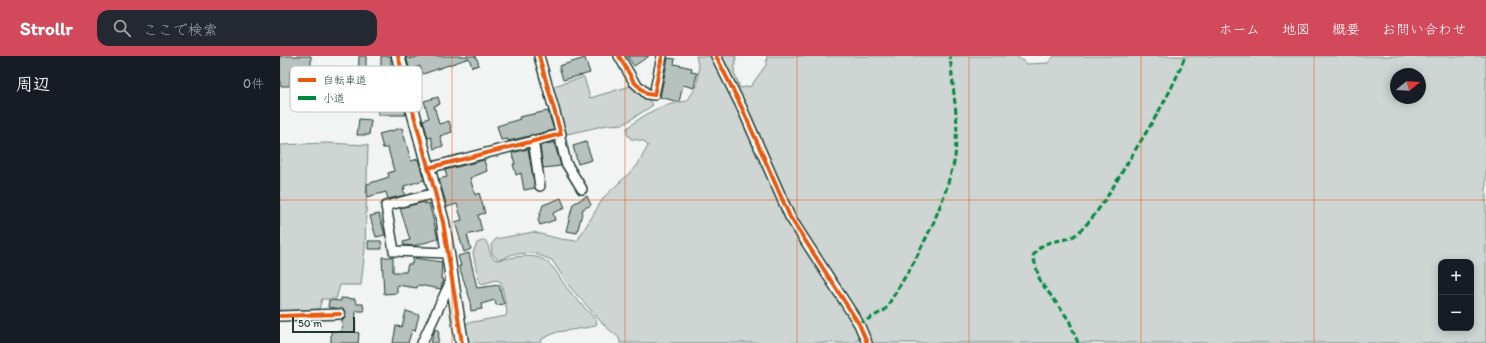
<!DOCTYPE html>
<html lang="ja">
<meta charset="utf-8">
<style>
:root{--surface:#171b24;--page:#242831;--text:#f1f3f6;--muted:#9ea1a6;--line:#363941;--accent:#d1495b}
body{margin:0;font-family:Itim,"Klee One",sans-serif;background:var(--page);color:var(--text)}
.controls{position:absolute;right:12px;bottom:12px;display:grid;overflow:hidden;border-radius:8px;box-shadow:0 2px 10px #0003}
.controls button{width:36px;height:36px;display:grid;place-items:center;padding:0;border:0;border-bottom:1px solid var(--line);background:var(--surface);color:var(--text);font:20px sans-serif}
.compass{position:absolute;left:1110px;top:12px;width:36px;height:36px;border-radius:50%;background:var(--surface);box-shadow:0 2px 10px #0003;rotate:72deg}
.scale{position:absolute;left:12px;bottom:10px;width:63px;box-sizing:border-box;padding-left:4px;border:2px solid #1f3d34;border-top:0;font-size:11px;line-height:14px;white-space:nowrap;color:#1f3d34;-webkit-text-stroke:3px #fff;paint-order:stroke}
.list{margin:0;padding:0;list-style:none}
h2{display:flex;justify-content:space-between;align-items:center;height:52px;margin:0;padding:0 16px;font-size:17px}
h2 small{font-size:13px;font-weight:400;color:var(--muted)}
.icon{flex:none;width:22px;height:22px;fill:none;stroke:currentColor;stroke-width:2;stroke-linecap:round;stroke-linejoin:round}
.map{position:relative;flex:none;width:1206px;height:287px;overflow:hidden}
header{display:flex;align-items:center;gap:24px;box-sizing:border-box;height:56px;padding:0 20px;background:var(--accent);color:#fff}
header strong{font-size:19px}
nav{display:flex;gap:22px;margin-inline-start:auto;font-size:14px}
.search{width:280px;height:36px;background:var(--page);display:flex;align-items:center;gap:10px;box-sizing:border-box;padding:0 14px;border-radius:12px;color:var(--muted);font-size:15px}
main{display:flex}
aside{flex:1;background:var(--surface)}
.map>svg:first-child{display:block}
</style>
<header>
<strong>Strollr</strong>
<div class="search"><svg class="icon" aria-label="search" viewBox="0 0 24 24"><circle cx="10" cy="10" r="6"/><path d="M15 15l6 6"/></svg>ここで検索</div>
<nav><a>ホーム</a><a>地図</a><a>概要</a><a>お問い合わせ</a></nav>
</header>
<main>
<aside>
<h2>周辺<small>0件</small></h2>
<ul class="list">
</ul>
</aside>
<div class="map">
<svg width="1206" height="287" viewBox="0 0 1206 287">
<rect width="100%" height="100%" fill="#f2f3f3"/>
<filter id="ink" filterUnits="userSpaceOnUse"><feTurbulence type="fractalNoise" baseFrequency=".025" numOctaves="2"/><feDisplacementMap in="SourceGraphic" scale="8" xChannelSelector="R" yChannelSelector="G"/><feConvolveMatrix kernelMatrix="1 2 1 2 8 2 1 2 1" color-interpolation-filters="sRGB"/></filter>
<g filter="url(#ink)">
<g fill="#ced5d3" stroke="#768984" fill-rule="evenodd">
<path d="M 416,0 L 456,0 L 454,16 L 460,32 L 471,30 L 486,9 L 487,0 L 736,0 L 747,8 L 768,7 L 774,0 L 1206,0 L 1206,287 L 590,287 L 583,282 L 572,287 L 340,287 L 339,282 L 324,269 L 289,230 L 272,204 L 253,197 L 233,198 L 219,204 L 212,198 L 211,189 L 216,183 L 253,176 L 280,183 L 297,185 L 324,141 L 357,110 L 368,90 L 364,85 L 351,83 L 347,78 L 347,72 C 371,54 378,50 407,45 L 417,30 L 419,12 ZM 1116,18 L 1140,18 L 1140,42 L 1116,42 ZM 1161,206 L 1191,206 L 1191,272 L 1161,272 Z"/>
<path d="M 304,21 L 310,42 L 354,29 L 373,49 L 344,68 L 327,69 L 283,79 L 270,31 Z"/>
<path d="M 45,87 L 88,89 L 85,193 L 81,229 L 60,229 L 56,243 L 42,243 L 39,253 L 0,255 L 0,89 Z"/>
<path d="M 205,184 C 210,190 208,198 214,203 C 218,207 247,194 264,204 C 275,210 279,222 287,232 C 296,243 306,253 316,264 L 317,268 L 311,271 L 277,276 L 262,283 L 261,287 L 187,287 L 185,272 L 187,267 L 226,260 L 227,255 L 221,226 L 216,224 L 202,228 L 199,225 L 193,197 L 197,187 Z"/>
</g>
<g fill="#b7c1bd" stroke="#1f3d34">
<path d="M 0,0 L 31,0 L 31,12 L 12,13 L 12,15 L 10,15 L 10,30 L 0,30 Z"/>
<path d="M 79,0 L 86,0 L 86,12 L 101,12 L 101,0 L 111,0 L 111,12 L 114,12 L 115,16 L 114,30 L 118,29 L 120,37 L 99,40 L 98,30 L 78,29 Z"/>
<path d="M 126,0 L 130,0 L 130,3 L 140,0 L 196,0 L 199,9 L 192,11 L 189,2 L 143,18 L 140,10 L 132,13 L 132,22 Z"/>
<path d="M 347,0 L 369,0 L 354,10 Z"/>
<path d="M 305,2 L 310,17 L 283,24 L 279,10 Z"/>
<path d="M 388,2 L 395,3 L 394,8 L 412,12 L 411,16 L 417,17 L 414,32 L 403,29 L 399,46 L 380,41 Z"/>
<path d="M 158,41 L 160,48 L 154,50 L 159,68 L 169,65 L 172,76 L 160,80 L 163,90 L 154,93 L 151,81 L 148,82 L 143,64 L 149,62 L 144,45 Z"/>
<path d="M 123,48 L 126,59 L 98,59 L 99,52 Z"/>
<path d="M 268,55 L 274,74 L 228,85 L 228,83 L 221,84 L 217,70 L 240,63 L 239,61 Z"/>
<path d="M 79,63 L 91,64 L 89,79 L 77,79 Z"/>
<path d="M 122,72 L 131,105 L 138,103 L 144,124 L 124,130 L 125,133 L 123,133 L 125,139 L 108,143 L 106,136 L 87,141 L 87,128 L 109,121 L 108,117 L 114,115 L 108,92 L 103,92 L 99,78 Z"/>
<path d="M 274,86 L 281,110 L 263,112 L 260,90 Z"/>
<path d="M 306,86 L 312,104 L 298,108 L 293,90 Z"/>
<path d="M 248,93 L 255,132 L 244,134 L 241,117 L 236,119 L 233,108 L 235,108 L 232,97 Z"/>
<path d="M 204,104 L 207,115 L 190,122 L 195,139 L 199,137 L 205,157 L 198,159 L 202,175 L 187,179 L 191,193 L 184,196 L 175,166 L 182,164 L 177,148 L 167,151 L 159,123 L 167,121 L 165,114 Z"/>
<path d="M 307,140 L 311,149 L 303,153 L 297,177 L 286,175 L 293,148 Z"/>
<path d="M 281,142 L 285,152 L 273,157 L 275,164 L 260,169 L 258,164 L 263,149 Z"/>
<path d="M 144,146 L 145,148 L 149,147 L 158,183 L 133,190 L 124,189 L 123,186 L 130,184 L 120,152 Z"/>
<path d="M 99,158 L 105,179 L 96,181 L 90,160 Z"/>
<path d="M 88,185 L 101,185 L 102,193 L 88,193 Z"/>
<path d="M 189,197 L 197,232 L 219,229 L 224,248 L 216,249 L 215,244 L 201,248 L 202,253 L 191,255 L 190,246 L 191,246 L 179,210 L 181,210 L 178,200 Z"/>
<path d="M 102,201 L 113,201 L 113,216 L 126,216 L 128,208 L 132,208 L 133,202 L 162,206 L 161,223 L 163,223 L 161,233 L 138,229 L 137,232 L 117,229 L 117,237 L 104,238 Z"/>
<path d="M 61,242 L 75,243 L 77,248 L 83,248 L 84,255 L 76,255 L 75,276 L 79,277 L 78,287 L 51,287 L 51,275 L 61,276 L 62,264 L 65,261 L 66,257 L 62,253 L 48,251 L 49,244 L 61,245 Z"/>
<path d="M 126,255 L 139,259 L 135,275 L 132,274 L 128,287 L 113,287 L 116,270 L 122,271 Z"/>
<path d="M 155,273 L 159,274 L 158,287 L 151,287 Z"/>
</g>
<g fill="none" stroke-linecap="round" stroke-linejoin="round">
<defs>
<g id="street">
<path d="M 339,0 L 354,26 L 367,38 L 374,39 L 382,0"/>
<path d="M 436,0 L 462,52 L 510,161 L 579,268 L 587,287"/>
<path d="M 36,47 C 66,47 100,50 128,41"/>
<path d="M 279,78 L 286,107 L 302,133"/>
<path d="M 253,84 L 260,130"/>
<path d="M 148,112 L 281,78 L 259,0"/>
<path d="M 155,137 L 106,150 L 114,195 L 167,197"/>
<path d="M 0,260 L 60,258"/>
<path d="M 142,287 L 171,225"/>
</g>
<path id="secondary" d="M 118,0 L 163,166 L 182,287"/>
</defs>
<use href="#street" stroke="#1f3d34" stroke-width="12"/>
<use href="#secondary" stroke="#1f3d34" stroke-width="15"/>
<use href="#street" stroke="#fff" stroke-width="9"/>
<use href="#secondary" stroke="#fff" stroke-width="12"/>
<g stroke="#00873e" stroke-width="3" stroke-dasharray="6 3" stroke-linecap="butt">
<path d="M 579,268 L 605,254 L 634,206 L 653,168 L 665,137 L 675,103 L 677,67 L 670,0"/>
<path d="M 798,287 L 789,264 L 760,225 L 753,200 C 766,178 785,190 799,176 C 821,155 835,127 851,101 C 871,68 892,37 905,0"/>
</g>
<defs>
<g id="cycleway">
<path d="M 118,0 L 163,166 L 182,287"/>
<path d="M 339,0 L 354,26 L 367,38 L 374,39 L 382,0"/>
<path d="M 436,0 L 462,52 L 510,161 L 579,268 L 587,287"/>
<path d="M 148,112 L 281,78 L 259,0"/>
<path d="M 0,260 L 60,258"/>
</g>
</defs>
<use href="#cycleway" stroke="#fff" stroke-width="6"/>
<use href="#cycleway" stroke="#e8590c" stroke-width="4"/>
</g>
</g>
<path fill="none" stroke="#e8590c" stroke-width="1" stroke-opacity="0.55" d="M 172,0 L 172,287M 345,0 L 345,287M 517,0 L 517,287M 689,0 L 689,287M 861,0 L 861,287M 1034,0 L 1034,287M 0,144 L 1206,144"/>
<rect x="10" y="10" width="132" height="46" rx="6" fill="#fff" stroke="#bcc5c2" stroke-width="1"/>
<rect x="18" y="22" width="18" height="4" fill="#e8590c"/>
<rect x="18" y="40" width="18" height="4" fill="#00873e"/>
<g font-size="11" fill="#1f3d34">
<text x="43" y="28">自転車道</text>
<text x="43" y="46">小道</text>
</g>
</svg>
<div class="controls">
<button>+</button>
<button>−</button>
</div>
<svg class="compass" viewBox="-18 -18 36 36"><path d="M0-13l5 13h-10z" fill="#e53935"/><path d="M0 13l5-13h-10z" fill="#9ea1a6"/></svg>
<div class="scale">50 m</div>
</div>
</main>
